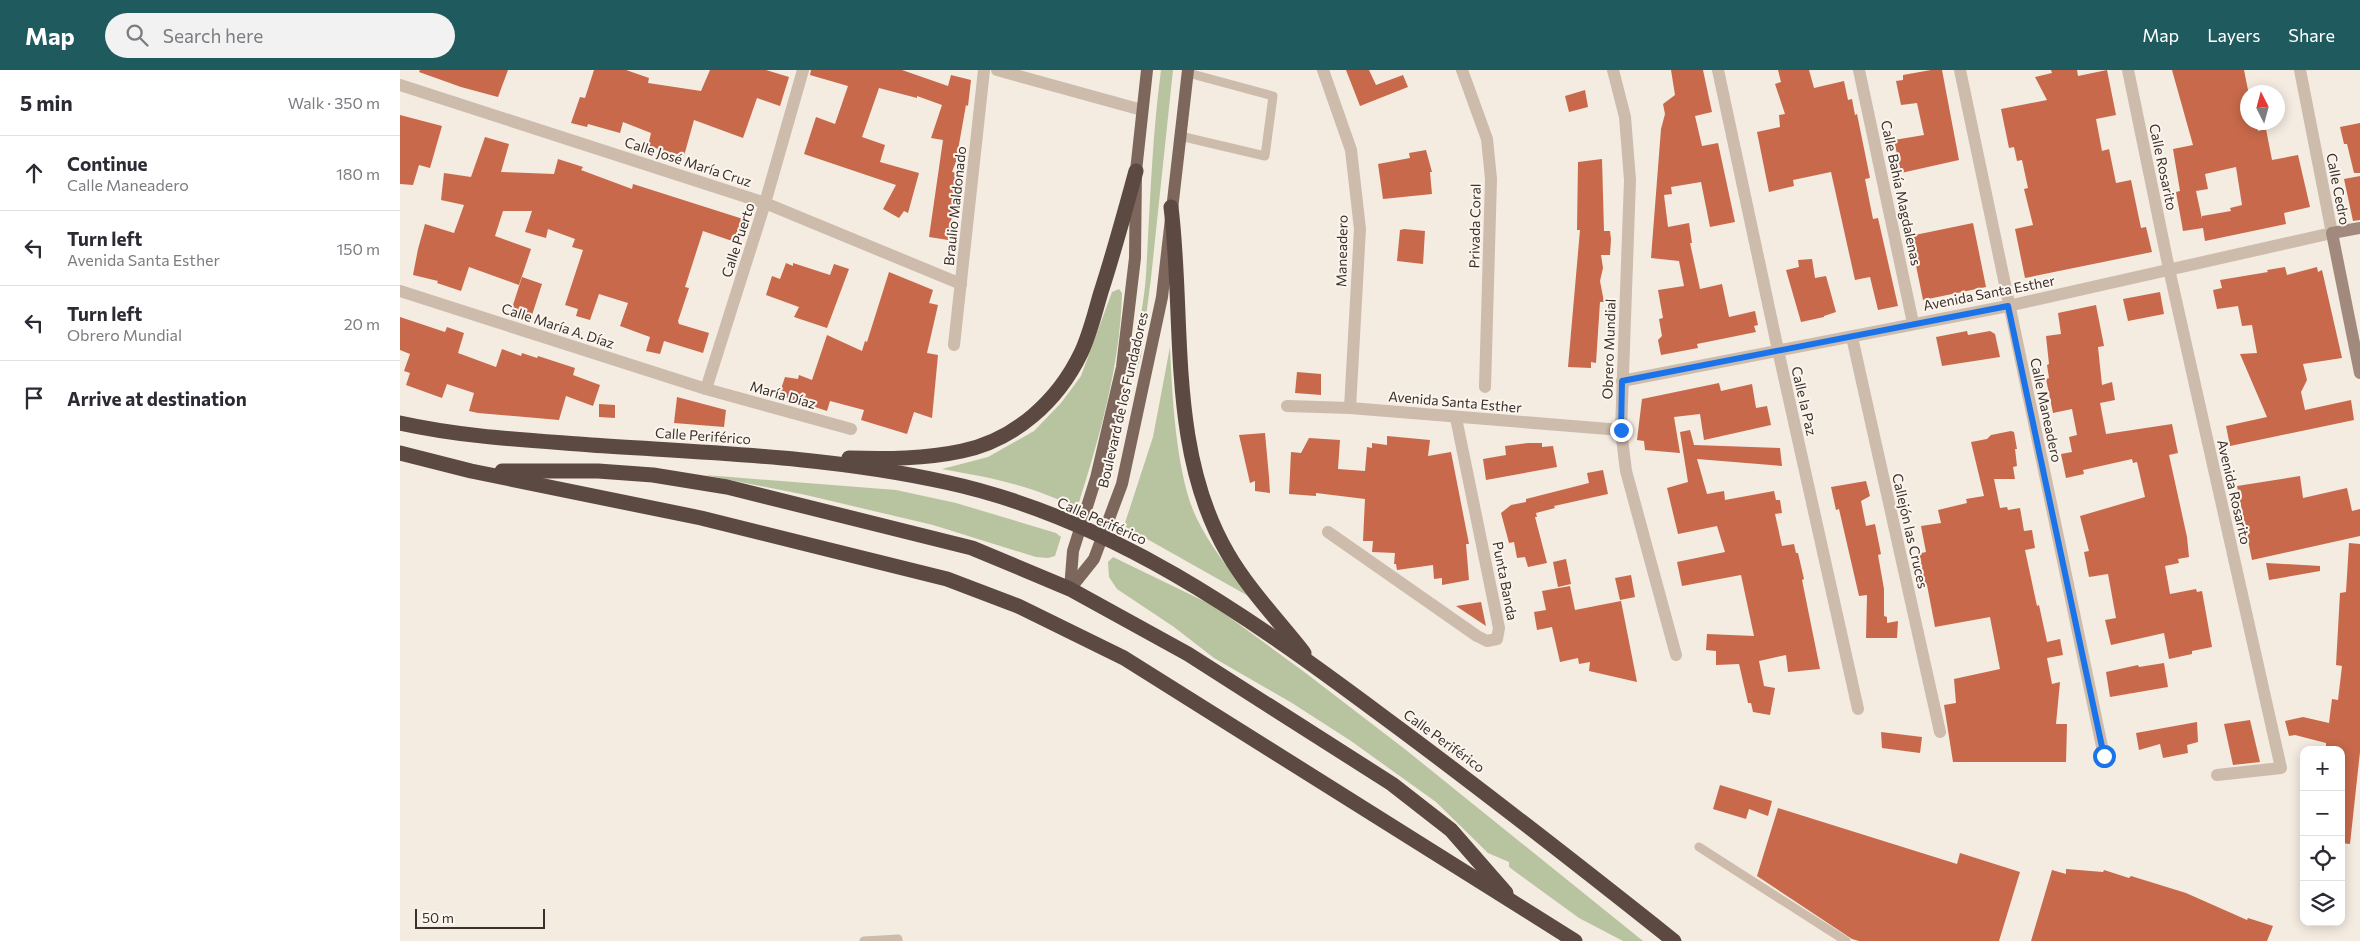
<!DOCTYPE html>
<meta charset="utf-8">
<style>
:root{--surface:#fff;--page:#f2f2f3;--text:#2b2b33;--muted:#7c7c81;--line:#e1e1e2;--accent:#1f5a5e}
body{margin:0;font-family:Commissioner,sans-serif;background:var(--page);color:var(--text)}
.controls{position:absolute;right:15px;bottom:15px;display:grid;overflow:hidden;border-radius:10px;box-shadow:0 2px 12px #0003}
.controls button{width:45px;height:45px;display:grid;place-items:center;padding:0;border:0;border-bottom:1px solid var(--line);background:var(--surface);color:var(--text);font:25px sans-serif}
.compass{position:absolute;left:1840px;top:15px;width:45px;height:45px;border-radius:50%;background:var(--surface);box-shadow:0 2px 12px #0003;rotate:354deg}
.scale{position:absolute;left:15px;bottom:12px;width:130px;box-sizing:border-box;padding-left:5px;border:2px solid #3b302b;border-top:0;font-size:14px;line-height:18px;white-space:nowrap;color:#3b302b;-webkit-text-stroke:4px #fbf5ee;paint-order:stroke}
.stop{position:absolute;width:15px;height:15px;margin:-11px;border:4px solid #1a73e8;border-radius:50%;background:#fff}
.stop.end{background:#1a73e8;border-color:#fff;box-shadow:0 1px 5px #0008}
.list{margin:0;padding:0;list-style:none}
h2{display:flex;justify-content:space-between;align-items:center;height:65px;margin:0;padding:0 20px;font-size:21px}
h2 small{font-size:16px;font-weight:400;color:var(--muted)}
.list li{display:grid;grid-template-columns:32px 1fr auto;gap:15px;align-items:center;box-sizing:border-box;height:75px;padding:0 20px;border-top:1px solid var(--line)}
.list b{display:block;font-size:19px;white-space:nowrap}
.list p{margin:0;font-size:16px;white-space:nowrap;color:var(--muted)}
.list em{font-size:16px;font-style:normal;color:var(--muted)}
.icon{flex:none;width:28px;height:28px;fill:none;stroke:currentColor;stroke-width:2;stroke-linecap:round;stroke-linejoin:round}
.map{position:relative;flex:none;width:1960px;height:871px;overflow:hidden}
header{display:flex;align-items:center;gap:30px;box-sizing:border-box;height:70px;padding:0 25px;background:var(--accent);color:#fff}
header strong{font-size:24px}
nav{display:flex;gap:28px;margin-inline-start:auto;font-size:18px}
.search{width:350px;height:45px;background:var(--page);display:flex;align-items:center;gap:12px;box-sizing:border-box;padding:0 18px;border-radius:28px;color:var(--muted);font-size:19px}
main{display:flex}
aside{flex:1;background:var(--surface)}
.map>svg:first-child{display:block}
</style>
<header>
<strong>Map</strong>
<div class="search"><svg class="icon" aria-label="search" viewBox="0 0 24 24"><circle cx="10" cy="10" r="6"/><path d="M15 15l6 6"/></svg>Search here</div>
<nav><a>Map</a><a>Layers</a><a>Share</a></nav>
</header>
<main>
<aside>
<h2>5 min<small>Walk · 350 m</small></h2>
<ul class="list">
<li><svg class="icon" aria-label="ahead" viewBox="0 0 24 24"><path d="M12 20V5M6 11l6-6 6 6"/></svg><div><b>Continue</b><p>Calle Maneadero</p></div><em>180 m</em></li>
<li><svg class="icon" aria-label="left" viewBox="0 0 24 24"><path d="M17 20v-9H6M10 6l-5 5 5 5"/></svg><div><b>Turn left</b><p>Avenida Santa Esther</p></div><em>150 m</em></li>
<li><svg class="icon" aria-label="left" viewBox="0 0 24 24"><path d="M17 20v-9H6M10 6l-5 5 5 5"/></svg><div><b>Turn left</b><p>Obrero Mundial</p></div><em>20 m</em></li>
<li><svg class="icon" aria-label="arrive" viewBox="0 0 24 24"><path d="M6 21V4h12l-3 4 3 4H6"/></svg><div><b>Arrive at destination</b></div></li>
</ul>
</aside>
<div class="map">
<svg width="1960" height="871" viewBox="0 0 1960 871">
<rect width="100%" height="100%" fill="#f4ebe1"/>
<g fill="#b8c4a0">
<path d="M 761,0 L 773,0 L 751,208 L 741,286 L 736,303 C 734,270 744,238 746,205 C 750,136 752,68 761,0 Z"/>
<path d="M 719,219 L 722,223 C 720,297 699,369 677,439 C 637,416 587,407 542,399 L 588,387 L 634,361 L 661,333 L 681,306 L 712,222 Z"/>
<path d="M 770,277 C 772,325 776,404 796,447 C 810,476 831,502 850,527 L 724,456 L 753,367 Z"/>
<path d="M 305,405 L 496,420 L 556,433 L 656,463 L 661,467 L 655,486 L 648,488 L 636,487 L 533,455 L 406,425 Z"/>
<path d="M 713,487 L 814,536 L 903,601 L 1006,680 L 1243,871 L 1223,871 L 1179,848 L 1109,797 L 1109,792 L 1088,783 L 1036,732 L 951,671 L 892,633 L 814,588 L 774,557 L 717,519 L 709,507 L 708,492 Z"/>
</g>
<g fill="#c8694b" fill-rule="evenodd">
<path d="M 20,0 L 108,0 L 98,27 L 61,17 L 19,2 Z"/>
<path d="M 194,0 L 226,0 L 249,8 L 248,13 L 301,21 L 310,0 L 366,0 L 389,7 L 380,36 L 357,28 L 343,68 L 294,50 L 284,86 L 248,76 L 251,63 L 223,52 L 220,63 L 188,54 L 187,57 L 171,53 L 180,27 L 185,28 Z"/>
<path d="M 411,0 L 502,0 L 548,16 L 551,5 L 571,10 L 568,36 L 566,35 L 558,80 L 560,81 L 552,102 L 559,103 L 548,170 L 529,167 L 543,70 L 531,68 L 542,35 L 517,26 L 517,28 L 479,18 L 462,67 L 485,75 L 480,92 L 519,103 L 508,143 L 504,141 L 499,148 L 483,139 L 496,115 L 404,84 L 416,47 L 435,54 L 448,16 L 410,5 Z"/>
<path d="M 946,0 L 969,0 L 976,15 L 1003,5 L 1008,17 L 960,36 Z"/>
<path d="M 1271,0 L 1303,0 L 1312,42 L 1295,46 L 1302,76 L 1318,73 L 1335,152 L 1310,157 L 1301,112 L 1271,117 L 1272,124 L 1264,125 L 1268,157 L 1289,153 L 1292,173 L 1290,173 L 1300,219 L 1322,214 L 1329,247 L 1355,241 L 1358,255 L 1354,256 L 1356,262 L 1297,274 L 1298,278 L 1261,285 L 1258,270 L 1262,266 L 1259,249 L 1263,248 L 1258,220 L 1284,216 L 1279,191 L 1251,188 L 1261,59 L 1265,44 L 1263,34 L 1275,25 Z"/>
<path d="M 1378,0 L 1409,0 L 1414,18 L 1444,11 L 1448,30 L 1452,29 L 1455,45 L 1457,44 L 1470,108 L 1465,109 L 1473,149 L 1478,148 L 1498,236 L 1478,240 L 1470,207 L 1455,210 L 1431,102 L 1393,110 L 1394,116 L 1369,122 L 1357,62 L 1380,57 L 1379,45 L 1385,44 L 1375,14 L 1381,12 Z"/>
<path d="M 1531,0 L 1542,0 L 1559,90 L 1501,103 L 1494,70 L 1524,65 L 1517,33 L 1501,35 L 1496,11 L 1503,10 L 1503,5 Z"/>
<path d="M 1651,0 L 1677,0 L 1678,6 L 1707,0 L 1716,45 L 1696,49 L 1702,81 L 1709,79 L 1716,113 L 1731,110 L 1741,158 L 1746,157 L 1752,182 L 1625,208 L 1615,159 L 1633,155 L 1624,119 L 1628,118 L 1622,90 L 1617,91 L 1614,77 L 1609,78 L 1601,39 L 1647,30 L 1635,7 L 1652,3 Z"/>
<path d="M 1772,0 L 1844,0 L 1848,20 L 1848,52 L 1856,52 L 1858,61 L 1866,59 L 1872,90 L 1898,85 L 1910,137 L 1884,143 L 1886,154 L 1805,171 L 1803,158 L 1783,161 L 1776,122 L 1780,121 L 1773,79 L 1793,75 ZM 1836,97 L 1842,135 L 1830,138 L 1831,141 L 1802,146 L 1802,149 L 1796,121 L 1808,119 L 1805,104 Z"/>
<path d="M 1185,20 L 1188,37 L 1169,42 L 1165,26 Z"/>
<path d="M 0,45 L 42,56 L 30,98 L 19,95 L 13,115 L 0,114 Z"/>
<path d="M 1960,53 L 1960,103 L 1954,103 L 1947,74 L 1944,74 L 1940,57 Z"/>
<path d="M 85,67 L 109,74 L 101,102 L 154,104 L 158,89 L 183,97 L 181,100 L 232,119 L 233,114 L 343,149 L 335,172 L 303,161 L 285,217 L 289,218 L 278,251 L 279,254 L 309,263 L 303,283 L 264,271 L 260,284 L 246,281 L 250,267 L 220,256 L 228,233 L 199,224 L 190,250 L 176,246 L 178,239 L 165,235 L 183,180 L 172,177 L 175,169 L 148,159 L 146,168 L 125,162 L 132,141 L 103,141 L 95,166 L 131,179 L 119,215 L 69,197 L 61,221 L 37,213 L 38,211 L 13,205 L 18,179 L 25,154 L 54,163 L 64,135 L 41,130 L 44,103 L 71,107 Z"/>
<path d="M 1026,80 L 1032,102 L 1030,102 L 1032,124 L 983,129 L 978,94 L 1010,88 L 1009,83 Z"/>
<path d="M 1202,89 L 1204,161 L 1210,161 L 1211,169 L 1210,185 L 1201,185 L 1203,198 L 1200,211 L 1204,232 L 1200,232 L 1196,293 L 1191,292 L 1191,298 L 1168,297 L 1180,160 L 1177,160 L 1178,92 Z"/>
<path d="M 1960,106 L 1960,150 L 1953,151 L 1944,109 Z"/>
<path d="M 1573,153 L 1586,217 L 1523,230 L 1510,166 Z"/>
<path d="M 1004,159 L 1025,161 L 1023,194 L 997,191 L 1000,160 Z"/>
<path d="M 1412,189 L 1415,208 L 1426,206 L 1436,242 L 1424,246 L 1424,247 L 1401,252 L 1386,200 L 1399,197 L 1398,190 Z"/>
<path d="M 386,193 L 393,196 L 393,193 L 430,205 L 434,194 L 449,199 L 427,258 L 394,247 L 399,237 L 366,225 L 372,206 L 380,209 Z"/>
<path d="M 1885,197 L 1887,205 L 1917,197 L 1918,202 L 1922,200 L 1942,288 L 1903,294 L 1907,310 L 1901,322 L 1905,340 L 1951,330 L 1954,350 L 1830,376 L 1826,356 L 1867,347 L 1840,284 L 1857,283 L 1852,255 L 1842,256 L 1838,236 L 1817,239 L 1813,220 L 1822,218 L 1820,210 L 1868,202 L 1867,200 Z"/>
<path d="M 489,202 L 533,220 L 529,233 L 538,235 L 527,283 L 538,285 L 532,348 L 514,342 L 507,364 L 461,350 L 464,340 L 430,331 L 427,341 L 379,325 L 385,307 L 398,309 L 399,305 L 412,310 L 427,265 L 462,281 L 465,271 L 467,272 Z"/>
<path d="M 122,207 L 142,214 L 132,245 L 112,238 Z"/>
<path d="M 1760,222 L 1764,244 L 1728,251 L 1723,229 Z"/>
<path d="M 1696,235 L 1704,276 L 1698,277 L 1702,315 L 1712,312 L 1715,330 L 1700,333 L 1706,364 L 1772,354 L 1778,383 L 1769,385 L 1787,467 L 1789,487 L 1778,489 L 1779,493 L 1765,496 L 1770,524 L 1796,519 L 1797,522 L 1802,521 L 1812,577 L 1792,581 L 1792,584 L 1769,589 L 1764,563 L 1711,575 L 1705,550 L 1716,548 L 1708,504 L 1689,507 L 1684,482 L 1689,481 L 1680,446 L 1745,427 L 1737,392 L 1733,393 L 1732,389 L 1683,400 L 1684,404 L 1666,408 L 1661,384 L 1672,382 L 1669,367 L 1677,365 L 1672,339 L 1653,343 L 1646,309 L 1649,308 L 1647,295 L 1649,294 L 1646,266 L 1661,264 L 1658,243 Z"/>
<path d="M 0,247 L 45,262 L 47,257 L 64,263 L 58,283 L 96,297 L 102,279 L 121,286 L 122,283 L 137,288 L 138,286 L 175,298 L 173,305 L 200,315 L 193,336 L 166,326 L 159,350 L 78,343 L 69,341 L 74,323 L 47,314 L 42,328 L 6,315 L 10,303 L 4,301 L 10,284 L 0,280 Z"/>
<path d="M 1567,261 L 1568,265 L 1590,261 L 1595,264 L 1600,287 L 1542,296 L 1536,267 Z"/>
<path d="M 897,302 L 921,304 L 921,325 L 895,323 Z"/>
<path d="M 1319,313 L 1321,321 L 1352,314 L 1356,338 L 1367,336 L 1371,355 L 1304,370 L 1300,344 L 1274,347 L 1280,383 L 1245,380 L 1244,371 L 1237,370 L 1242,329 Z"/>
<path d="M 277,327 L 326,340 L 324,357 L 274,353 Z"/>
<path d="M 199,334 L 215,335 L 215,348 L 199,347 Z"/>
<path d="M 1290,360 L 1294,375 L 1380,378 L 1382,396 L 1297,389 L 1307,424 L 1324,421 L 1325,430 L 1374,421 L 1376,430 L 1380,430 L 1382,443 L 1375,444 L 1382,476 L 1394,474 L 1396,483 L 1398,483 L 1404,509 L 1402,510 L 1420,599 L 1388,602 L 1386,585 L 1359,591 L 1364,616 L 1375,618 L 1370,645 L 1353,642 L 1351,633 L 1348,633 L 1339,594 L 1316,595 L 1316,581 L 1306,580 L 1307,564 L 1354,566 L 1341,505 L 1282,516 L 1277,492 L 1325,482 L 1317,456 L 1278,464 L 1267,418 L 1288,412 L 1280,362 Z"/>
<path d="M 1611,361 L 1614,362 L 1617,379 L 1615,379 L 1617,396 L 1613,397 L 1615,409 L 1594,409 L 1600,438 L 1607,437 L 1608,440 L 1620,438 L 1624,461 L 1632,460 L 1635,478 L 1625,480 L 1637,536 L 1639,535 L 1647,572 L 1660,569 L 1663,585 L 1647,588 L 1652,614 L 1660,612 L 1656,654 L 1667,654 L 1666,692 L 1553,692 L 1544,635 L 1556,633 L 1554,609 L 1600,599 L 1590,547 L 1535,557 L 1527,515 L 1523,516 L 1517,484 L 1526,482 L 1521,456 L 1541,453 L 1538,440 L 1567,433 L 1566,429 L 1584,426 L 1571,372 L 1587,369 L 1591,365 Z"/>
<path d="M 865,363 L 869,407 L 870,423 L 855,421 L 855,411 L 850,413 L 839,365 Z"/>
<path d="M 987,366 L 1030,370 L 1028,386 L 1051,382 L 1069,474 L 1066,474 L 1069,510 L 1042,515 L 1042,508 L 1034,509 L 1033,495 L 997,500 L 996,494 L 994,494 L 995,483 L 972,482 L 973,471 L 963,471 L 965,429 L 916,423 L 916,426 L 889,424 L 891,382 L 901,383 L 909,368 L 940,370 L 938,399 L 965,401 L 967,377 L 972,378 L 972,373 L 987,375 Z"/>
<path d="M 1128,373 L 1142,373 L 1142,377 L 1153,376 L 1157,397 L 1086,410 L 1083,389 L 1106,385 L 1105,376 Z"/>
<path d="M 1203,400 L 1208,424 L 1154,436 L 1155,438 L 1136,443 L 1137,447 L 1135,447 L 1147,493 L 1128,497 L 1125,487 L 1117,488 L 1114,472 L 1109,473 L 1101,443 L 1111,435 L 1126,432 L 1126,429 L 1189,413 L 1187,403 Z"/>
<path d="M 1900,406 L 1903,428 L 1947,418 L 1952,441 L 1960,439 L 1960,466 L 1852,490 L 1837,416 Z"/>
<path d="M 1466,411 L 1470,426 L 1461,431 L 1466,456 L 1475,454 L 1481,484 L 1478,485 L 1484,519 L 1484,546 L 1487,547 L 1487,553 L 1498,551 L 1497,568 L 1466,568 L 1467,525 L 1459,526 L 1439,439 L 1436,440 L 1431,417 Z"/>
<path d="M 1949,473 L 1960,474 L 1960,682 L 1950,774 L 1941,773 L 1941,680 L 1929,680 L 1926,677 L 1926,673 L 1895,665 L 1889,666 L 1885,651 L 1903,647 L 1929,653 L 1932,629 L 1938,630 L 1942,596 L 1936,595 L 1940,523 L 1946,522 Z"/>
<path d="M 1166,489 L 1171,514 L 1158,517 L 1153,492 Z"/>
<path d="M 1866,493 L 1920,496 L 1920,501 L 1869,510 Z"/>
<path d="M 1231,505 L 1235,527 L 1220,530 L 1215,508 Z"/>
<path d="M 1170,516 L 1175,540 L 1221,531 L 1237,612 L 1189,601 L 1190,592 L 1179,594 L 1178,588 L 1160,592 L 1152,557 L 1137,560 L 1134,542 L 1146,540 L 1142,521 Z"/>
<path d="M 1081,532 L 1086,556 L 1056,536 Z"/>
<path d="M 1764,593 L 1768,617 L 1710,627 L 1706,602 L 1738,595 L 1739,597 Z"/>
<path d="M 1850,650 L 1860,692 L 1833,695 L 1824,654 Z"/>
<path d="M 1797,652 L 1798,672 L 1787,675 L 1788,683 L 1763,688 L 1760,674 L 1739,680 L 1736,663 Z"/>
<path d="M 1481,662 L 1522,667 L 1520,683 L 1482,678 Z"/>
<path d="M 1320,715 L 1372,731 L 1368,746 L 1349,739 L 1346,749 L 1313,739 Z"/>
<path d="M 1378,738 L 1557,794 L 1560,783 L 1620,802 L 1599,871 L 1459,871 L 1452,869 L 1357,806 Z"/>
<path d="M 1666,799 L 1703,802 L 1704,800 L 1729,808 L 1731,806 L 1786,823 L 1847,850 L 1848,848 L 1873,856 L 1867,871 L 1631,871 L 1652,800 L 1666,804 Z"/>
</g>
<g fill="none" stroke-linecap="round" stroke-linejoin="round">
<g stroke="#cdbbac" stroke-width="9">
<path d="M 780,66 L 865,86 L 873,26 L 788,3"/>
<path d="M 1299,777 L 1446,871"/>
<path d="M 464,871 L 498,869 L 498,871"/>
</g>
<g stroke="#cdbbac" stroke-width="12">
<path d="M 597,0 L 742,40"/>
<path d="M 923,0 L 951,80 L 960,159 L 950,338"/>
<path d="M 1062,0 L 1087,69 L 1091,109 L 1085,317"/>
<path d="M 1213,0 L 1225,47 L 1230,110 L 1221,360 L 1226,401 L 1276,585"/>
<path d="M 1318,0 L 1378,280 L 1458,639"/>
<path d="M 1459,0 L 1513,253"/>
<path d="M 1560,0 L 1704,686"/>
<path d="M 1728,0 L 1769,199 L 1881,698 L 1817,705"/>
<path d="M 0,15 L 365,133 L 561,214"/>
<path d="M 0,221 L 306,319 L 451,359"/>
<path d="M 1452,267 L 1540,662"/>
<path d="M 554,275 L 584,0"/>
<path d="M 1222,311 L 1608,236 L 1932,163 L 1900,0"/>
<path d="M 306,319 L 365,133 L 403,0"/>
<path d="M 887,336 L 950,338 L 1221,360"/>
<path d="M 928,462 L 1077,566 L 1087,571 L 1097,569 L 1099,558 L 1056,348"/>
</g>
<path stroke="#a18a7d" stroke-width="12" d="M 1960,158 L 1932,163 L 1960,303"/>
<g stroke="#7d675c" stroke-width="12">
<path d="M 670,519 L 694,489 L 722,414 L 762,227 L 788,0"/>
<path d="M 670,519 L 673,481 L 696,408 L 722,297 L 735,188 L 736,101 L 747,0"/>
</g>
<g stroke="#5c4a42" stroke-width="15">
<path d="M 771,137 C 785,252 767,380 828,484 C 849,520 879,551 904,583"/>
<path d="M 0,353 C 63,367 127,370 191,375 C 309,383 428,386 545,412 C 709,447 848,546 981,645 C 1080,718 1177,794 1274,871"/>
<path d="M 0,383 L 71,401 L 301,448 L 547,509 L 618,536 L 724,588 L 1175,871"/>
<path d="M 449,388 C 487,389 525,389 562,381 C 615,370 658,331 681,283 C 690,264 695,242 701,222 C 714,182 725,141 736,101"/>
<path d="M 102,401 L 198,401 L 253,405 L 327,417 L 572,478 L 670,519 L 788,584 L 992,714 L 1051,760 L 1106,823"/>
</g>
</g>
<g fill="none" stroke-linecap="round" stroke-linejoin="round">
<path stroke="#1a73e8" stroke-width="6" d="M 1221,360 L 1222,311 L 1608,236 L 1704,686"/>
</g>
<g text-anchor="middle" stroke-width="4" stroke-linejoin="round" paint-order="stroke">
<g font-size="14" fill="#3b302b" stroke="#fbf5ee">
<text transform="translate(288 92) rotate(18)" y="5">Calle José María Cruz</text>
<text transform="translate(1763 97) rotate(78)" y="5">Calle Rosarito</text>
<text transform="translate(1938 119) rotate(79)" y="5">Calle Cedro</text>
<text transform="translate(1501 123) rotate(78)" y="5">Calle Bahía Magdalenas</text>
<text transform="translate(555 136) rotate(-84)" y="5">Braulio Maldonado</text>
<text transform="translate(1075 156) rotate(-89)" y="5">Privada Coral</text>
<text transform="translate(338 170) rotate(-72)" y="5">Calle Puerto</text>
<text transform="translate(942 181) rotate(-89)" y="5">Maneadero</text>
<text transform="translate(1589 223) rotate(-11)" y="5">Avenida Santa Esther</text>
<text transform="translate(158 256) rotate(18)" y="5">Calle María A. Díaz</text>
<text transform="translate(1209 279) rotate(-88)" y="5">Obrero Mundial</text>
<text transform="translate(383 325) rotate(16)" y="5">María Díaz</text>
<text transform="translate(723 330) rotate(-77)" y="5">Boulevard de los Fundadores</text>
<text transform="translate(1404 331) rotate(77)" y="5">Calle la Paz</text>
<text transform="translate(1055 332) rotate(5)" y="5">Avenida Santa Esther</text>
<text transform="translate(1646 340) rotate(78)" y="5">Calle Maneadero</text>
<text transform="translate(303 366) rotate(4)" y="5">Calle Periférico</text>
<text transform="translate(1834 422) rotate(77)" y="5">Avenida Rosarito</text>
<text transform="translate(702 451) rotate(24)" y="5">Calle Periférico</text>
<text transform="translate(1510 461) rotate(77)" y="5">Callejón las Cruces</text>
<text transform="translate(1105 511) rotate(79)" y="5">Punta Banda</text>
<text transform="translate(1044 671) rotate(36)" y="5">Calle Periférico</text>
</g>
</g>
</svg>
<div class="controls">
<button>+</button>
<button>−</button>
<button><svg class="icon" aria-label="locate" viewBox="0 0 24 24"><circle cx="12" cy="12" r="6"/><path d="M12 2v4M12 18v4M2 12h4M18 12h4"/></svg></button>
<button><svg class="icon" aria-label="layers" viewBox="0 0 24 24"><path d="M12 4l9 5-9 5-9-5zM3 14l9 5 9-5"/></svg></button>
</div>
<svg class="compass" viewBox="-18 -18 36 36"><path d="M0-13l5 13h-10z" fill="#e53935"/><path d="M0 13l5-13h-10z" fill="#7c7c81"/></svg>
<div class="scale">50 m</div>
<div class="stop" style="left:1704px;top:686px"></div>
<div class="stop end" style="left:1221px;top:360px"></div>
</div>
</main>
